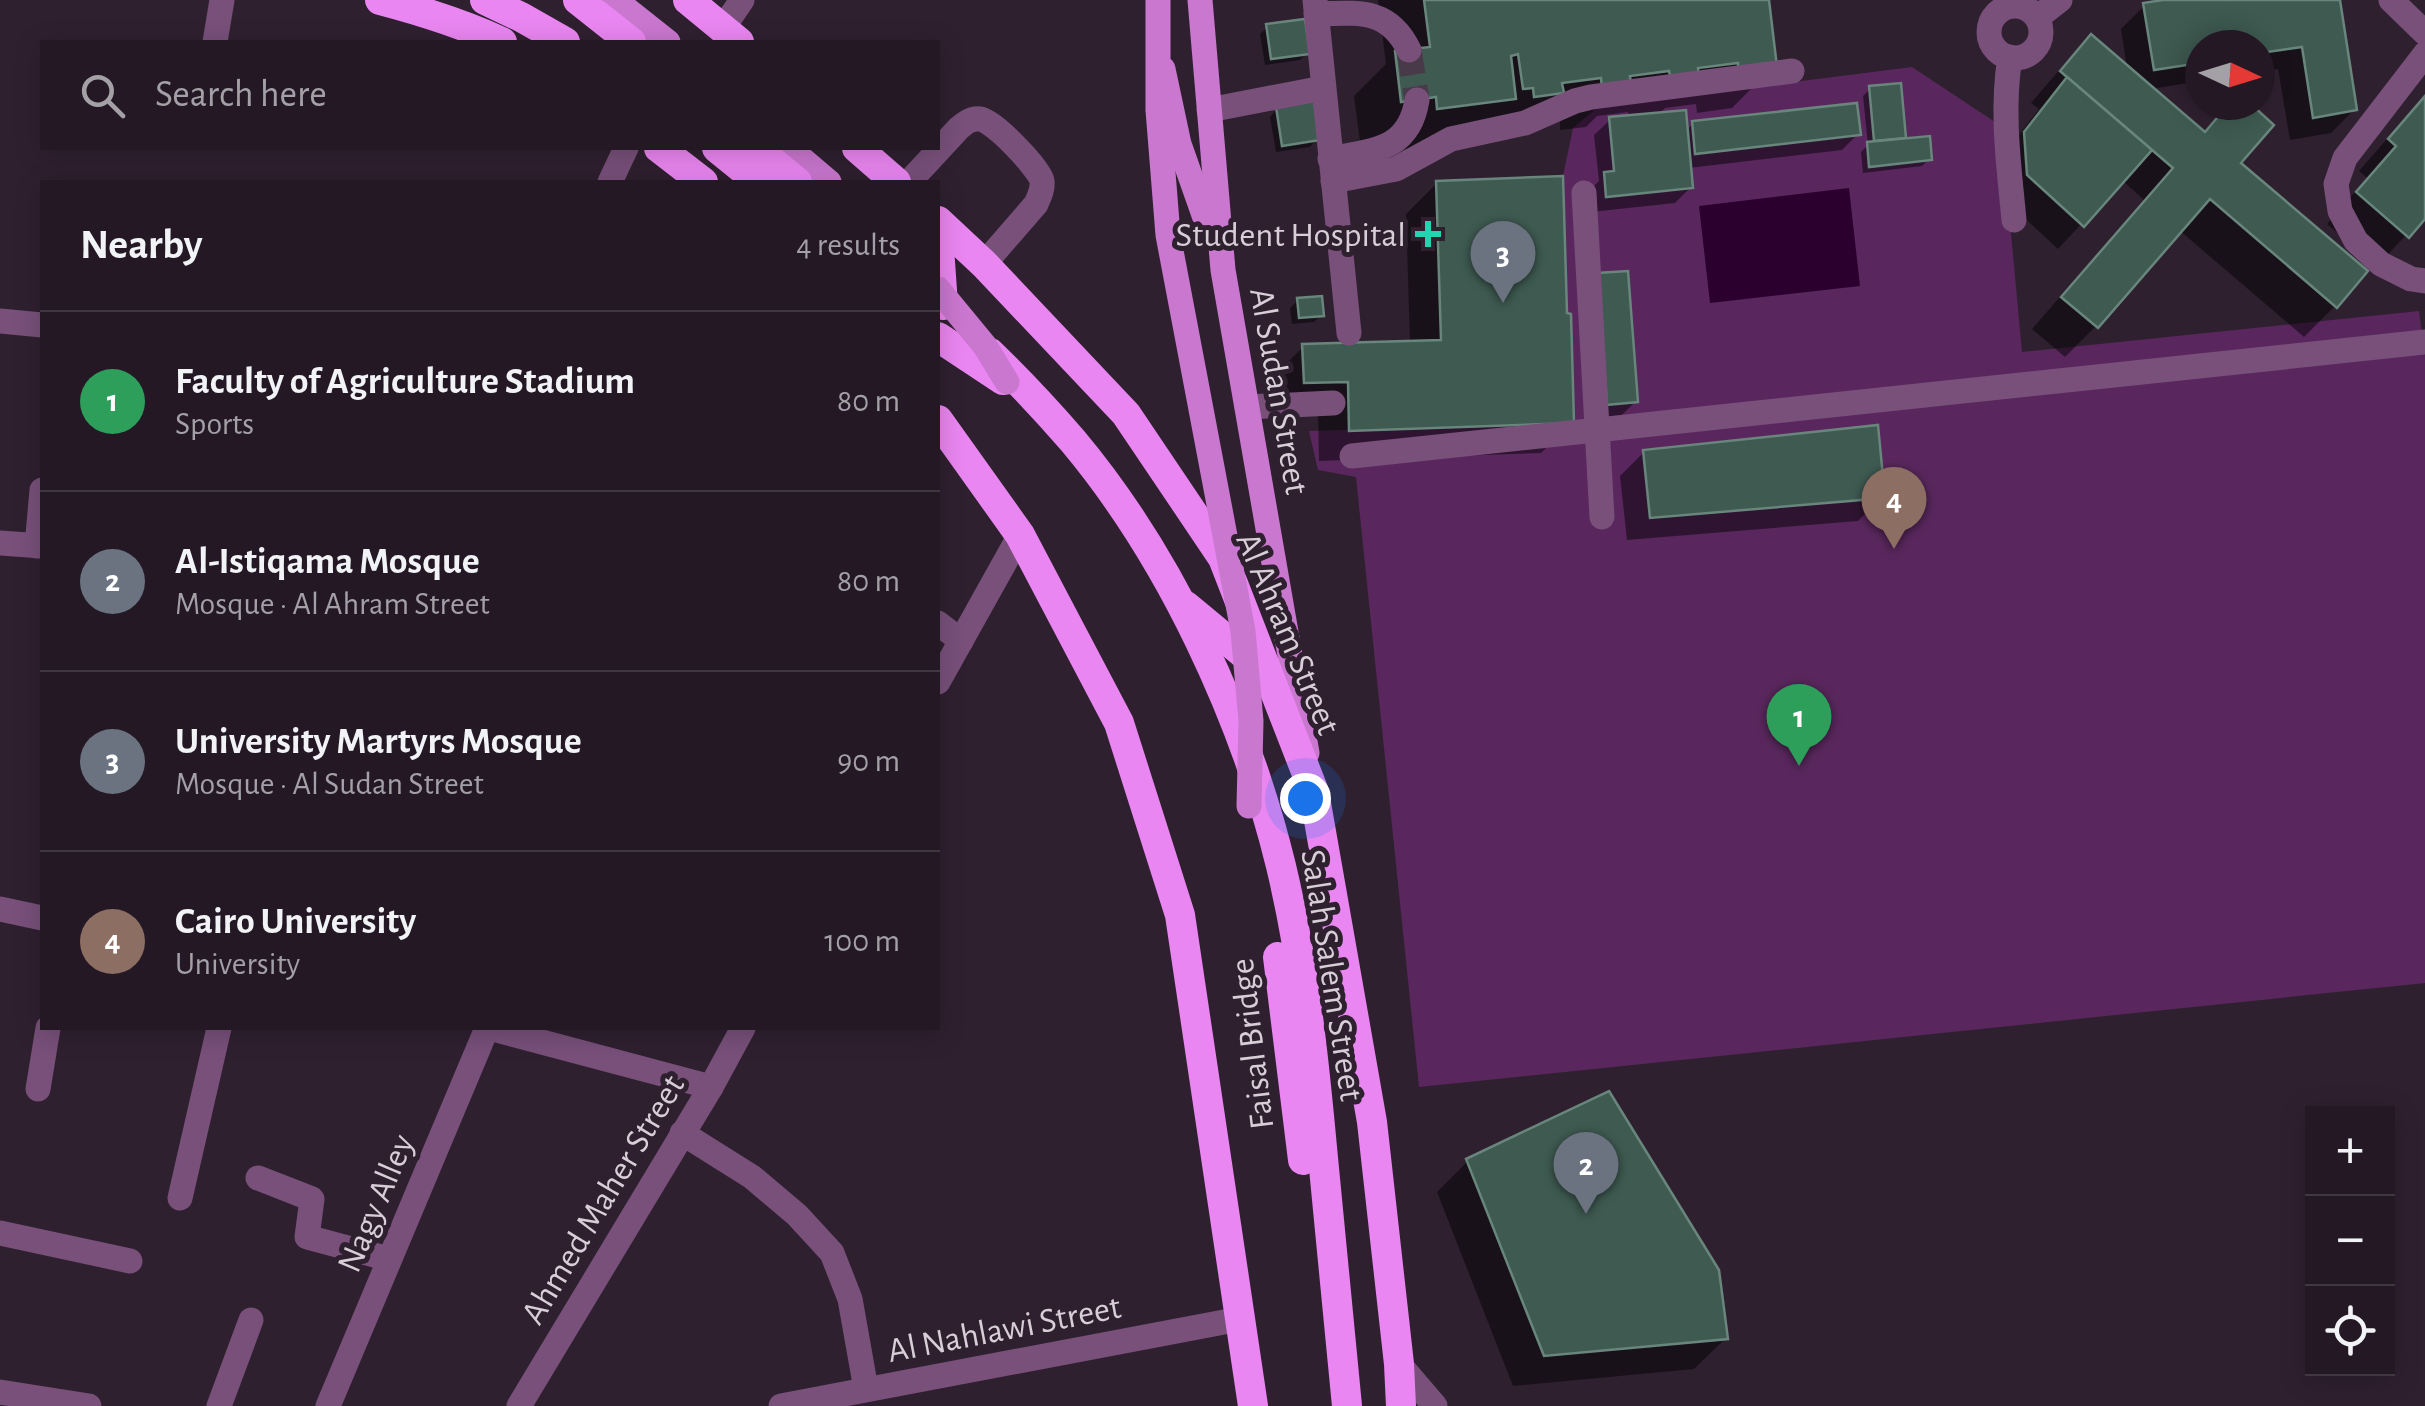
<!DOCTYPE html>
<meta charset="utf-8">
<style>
:root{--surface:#231824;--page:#2b212c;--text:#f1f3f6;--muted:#a3a0a6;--line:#403741;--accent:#21d5b0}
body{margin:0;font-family:"Alegreya Sans",sans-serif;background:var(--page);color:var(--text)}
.controls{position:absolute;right:30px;bottom:30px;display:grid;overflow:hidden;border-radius:0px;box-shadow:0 5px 25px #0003}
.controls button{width:90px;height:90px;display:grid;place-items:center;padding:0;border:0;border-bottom:2px solid var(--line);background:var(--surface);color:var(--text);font:50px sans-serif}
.compass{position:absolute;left:2185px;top:30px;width:90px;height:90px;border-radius:50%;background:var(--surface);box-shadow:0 5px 25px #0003;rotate:94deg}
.you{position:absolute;left:1305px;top:798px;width:35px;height:35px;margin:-25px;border:8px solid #fff;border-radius:50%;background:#1a73e8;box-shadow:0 0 0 15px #1a73e833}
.badge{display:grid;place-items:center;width:65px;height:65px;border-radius:50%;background:var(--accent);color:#fff;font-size:32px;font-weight:700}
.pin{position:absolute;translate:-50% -82px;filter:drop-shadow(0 2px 5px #0008)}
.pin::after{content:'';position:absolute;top:52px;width:35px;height:30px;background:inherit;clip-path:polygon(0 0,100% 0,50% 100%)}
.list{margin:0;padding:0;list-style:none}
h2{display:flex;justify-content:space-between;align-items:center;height:130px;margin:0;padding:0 40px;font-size:42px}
h2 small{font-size:32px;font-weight:400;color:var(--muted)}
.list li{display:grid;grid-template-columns:65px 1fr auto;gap:30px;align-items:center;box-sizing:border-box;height:180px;padding:0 40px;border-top:2px solid var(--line)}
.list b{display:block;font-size:38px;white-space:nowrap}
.list p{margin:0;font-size:32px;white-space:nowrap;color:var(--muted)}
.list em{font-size:32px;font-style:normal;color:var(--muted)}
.icon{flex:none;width:55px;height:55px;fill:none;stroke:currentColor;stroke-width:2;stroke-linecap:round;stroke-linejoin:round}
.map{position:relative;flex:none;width:2425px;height:1406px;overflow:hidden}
.search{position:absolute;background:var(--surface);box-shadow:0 5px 25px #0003;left:40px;top:40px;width:900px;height:110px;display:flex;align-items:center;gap:25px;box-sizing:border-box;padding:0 35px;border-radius:0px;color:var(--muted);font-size:38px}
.panel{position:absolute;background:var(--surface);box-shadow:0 5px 25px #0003;left:40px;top:180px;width:900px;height:850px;border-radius:0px}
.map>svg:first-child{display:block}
</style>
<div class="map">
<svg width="2425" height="1406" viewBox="0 0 2425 1406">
<rect width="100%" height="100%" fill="#2f2030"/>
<path fill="#59275d" d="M 1912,67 L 2001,126 L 2022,352 L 2419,311 L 2425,357 L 2425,983 L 1419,1087 L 1356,477 L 1318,470 L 1309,431 L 1574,423 L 1571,314 L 1567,313 L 1563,176 L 1573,128 L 1598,107 Z"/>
<path fill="#2b002f" d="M 1849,188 L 1860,286 L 1710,303 L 1699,206 Z"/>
<g fill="#0007">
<path d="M 1378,0 L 1766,0 L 1774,66 L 1732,108 L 1697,113 L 1696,104 L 1665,108 L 1658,115 L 1685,131 L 1693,124 L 1858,134 L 1842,150 L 1689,168 L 1690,188 L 1675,203 L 1591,212 L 1589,191 L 1599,181 L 1594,135 L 1610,120 L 1629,118 L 1628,112 L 1597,116 L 1586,127 L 1560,130 L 1560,119 L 1471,141 L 1396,150 L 1360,142 L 1354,96 L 1386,64 Z"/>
<path d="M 2178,0 L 2337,0 L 2355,109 L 2331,133 L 2290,140 L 2278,69 L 2260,72 L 2260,45 L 2200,45 L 2200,81 L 2151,89 L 2202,133 L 2229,105 L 2248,105 L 2238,163 L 2335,306 L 2304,337 L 2179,230 L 2096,326 L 2065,357 L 2032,329 L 2144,200 L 2122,180 L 2058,249 L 2004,199 L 2001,158 L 2039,109 L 2031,103 L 2061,68 L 2091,38 L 2127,68 L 2121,29 L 2145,5 Z"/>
<path d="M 1268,27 L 1307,53 L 1300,60 L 1265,65 L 1260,34 Z"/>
<path d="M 1899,86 L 1904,141 L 1929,159 L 1922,166 L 1863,173 L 1861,152 L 1868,145 L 1863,96 L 1870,89 Z"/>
<path d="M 2425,95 L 2425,215 L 2376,267 L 2327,224 L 2367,178 L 2359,171 Z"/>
<path d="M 1277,109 L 1317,139 L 1310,147 L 1276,152 L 1270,117 Z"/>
<path d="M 1437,183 L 1572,422 L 1541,453 L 1319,461 L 1318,412 L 1274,413 L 1272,378 L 1303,347 L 1410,343 L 1406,214 Z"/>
<path d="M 1582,291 L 1636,401 L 1620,417 L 1592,419 Z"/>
<path d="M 1298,300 L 1321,315 L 1314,322 L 1292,324 L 1290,308 Z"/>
<path d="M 1644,452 L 1882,497 L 1858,521 L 1627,540 L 1620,476 Z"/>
<path d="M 1468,1161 L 1725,1339 L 1694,1369 L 1513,1386 L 1437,1192 Z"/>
</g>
<g fill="#3e5a51" stroke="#68867c" stroke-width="2.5">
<path d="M 1424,0 L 1769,0 L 1777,67 L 1738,72 L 1738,63 L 1698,68 L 1699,77 L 1671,80 L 1669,71 L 1630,76 L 1631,85 L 1602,89 L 1601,78 L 1562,83 L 1564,93 L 1534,97 L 1533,88 L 1523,89 L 1518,54 L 1511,56 L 1516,99 L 1437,109 L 1436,97 L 1401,102 L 1395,51 L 1430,47 Z"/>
<path d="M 2163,0 L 2340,0 L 2357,110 L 2313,118 L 2302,47 L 2260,53 L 2260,45 L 2200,45 L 2200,63 L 2154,70 L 2143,3 Z"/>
<path d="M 1305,19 L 1310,54 L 1271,59 L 1266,24 Z"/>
<path d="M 2091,34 L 2205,132 L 2228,105 L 2252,105 L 2274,125 L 2241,163 L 2368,271 L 2337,308 L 2210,199 L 2098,328 L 2061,297 L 2173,168 L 2060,71 Z"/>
<path d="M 2067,77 L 2152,150 L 2084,227 L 2027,175 L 2024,132 Z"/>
<path d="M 1901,83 L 1906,138 L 1874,141 L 1869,86 Z"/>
<path d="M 2425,96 L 2425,219 L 2409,238 L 2356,192 L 2396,146 L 2388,139 Z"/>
<path d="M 1314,101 L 1320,140 L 1282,146 L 1276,107 Z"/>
<path d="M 1857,103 L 1861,135 L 1695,154 L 1692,121 Z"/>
<path d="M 1686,110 L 1693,188 L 1606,197 L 1604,172 L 1614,171 L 1609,117 Z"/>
<path d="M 1930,136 L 1932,160 L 1869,167 L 1867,142 Z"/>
<path d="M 1563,176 L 1567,313 L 1571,314 L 1574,423 L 1349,431 L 1348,382 L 1304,383 L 1302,344 L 1441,340 L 1436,181 Z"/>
<path d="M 1628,271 L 1638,402 L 1607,405 L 1597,273 Z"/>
<path d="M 1322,296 L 1324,316 L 1299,318 L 1297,298 Z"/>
<path d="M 1878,425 L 1885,498 L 1650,518 L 1643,450 Z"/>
<path d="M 1609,1091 L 1719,1270 L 1728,1339 L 1544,1356 L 1466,1159 Z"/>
</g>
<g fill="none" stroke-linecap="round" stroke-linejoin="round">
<path stroke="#483a49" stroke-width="25" stroke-dasharray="25 12" stroke-linecap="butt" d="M 1409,50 L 1417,100"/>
<g stroke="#78507a" stroke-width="25">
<path d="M 1315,0 L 1349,333"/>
<path d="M 2391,0 L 2425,33"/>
<circle cx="2015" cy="32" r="26"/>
<path d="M 1316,14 C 1357,13 1388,7 1409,50"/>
<path d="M 2037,18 L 2060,0"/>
<path d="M 723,28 L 742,0"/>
<path d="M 215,42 L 222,0"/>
<path d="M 2425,54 L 2345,158 L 2336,184 L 2340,211 L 2356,241 L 2381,264 L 2411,279 L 2425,281"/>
<path d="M 2010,57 C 2001,112 2009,166 2014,220"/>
<path d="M 1209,110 L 1323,88"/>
<path d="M 1330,159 C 1373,150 1409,151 1417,100"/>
<path d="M 1333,181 L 1396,169 L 1451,139 L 1525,123 L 1575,101 L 1591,97 L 1792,71"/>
<path d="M 610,182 L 626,148"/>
<path d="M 909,182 L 959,128 C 965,123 971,118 980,119 C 993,120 1039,168 1042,181 C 1043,190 1039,197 1036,204 L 984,264"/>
<path d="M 1584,193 L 1602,517"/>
<path d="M 0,321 L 42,325"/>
<path d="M 1247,407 L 1333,403"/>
<path d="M 1352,456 L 2425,342"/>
<path d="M 0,543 L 42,546"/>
<path d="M 37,546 L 42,490"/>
<path d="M 938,623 L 961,641"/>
<path d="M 938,682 L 1020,535"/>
<path d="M 0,909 L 42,918"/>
<path d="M 489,1028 L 711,1087"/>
<path d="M 38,1089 L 48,1028"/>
<path d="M 682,1133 L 752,1177 L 797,1215 L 832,1253 L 850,1299 L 866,1389"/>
<path d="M 258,1178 L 312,1199 L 307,1237 L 389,1259"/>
<path d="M 180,1198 L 219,1028"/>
<path d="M 0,1233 L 130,1261"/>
<path d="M 1399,1364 L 1435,1406"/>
<path d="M 0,1392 L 89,1406"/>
<path d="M 219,1406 L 251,1320"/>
<path d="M 328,1406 L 487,1028"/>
<path d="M 519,1406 L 711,1087 L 743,1028"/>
<path d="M 781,1406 L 1240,1319"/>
</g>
<g stroke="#ca77cf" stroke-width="25">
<path d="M 615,0 L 668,42"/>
<path d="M 1200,0 L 1223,270 L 1307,753"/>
<path d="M 1163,69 L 1179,144 L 1210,232"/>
<path d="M 789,148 L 829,182"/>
</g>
<g stroke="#ea86f1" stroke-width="30">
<path d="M 380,0 C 422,11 463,24 502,42"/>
<path d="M 485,0 L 521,17 L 565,42"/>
<path d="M 578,0 L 631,42"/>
<path d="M 688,0 L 739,42"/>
<path d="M 659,148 L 703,182"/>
<path d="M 717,148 L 759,182"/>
<path d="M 756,148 L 797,182"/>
<path d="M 857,148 L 896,182"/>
<path d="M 938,221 L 984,264 L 1126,414 L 1223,558 L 1314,792 L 1372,1122 L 1399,1364 L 1401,1406"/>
<path d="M 938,233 L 943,305"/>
<path d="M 938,337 L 1003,380"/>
<path d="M 990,353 C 1019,381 1047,411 1073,441 C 1171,558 1245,718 1281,866 C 1304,962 1314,1060 1323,1158 C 1331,1240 1339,1323 1347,1406"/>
<path d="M 938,420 L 1020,535 L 1119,723 L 1180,915 L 1253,1406"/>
<path d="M 1186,606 L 1262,669"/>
<path d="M 1278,957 L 1303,1160"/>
</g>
<g stroke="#ca77cf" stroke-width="25">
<path d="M 1158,0 L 1158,110 L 1168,235 L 1243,631 L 1251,721 L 1249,806"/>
<path d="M 938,289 L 985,346 L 1007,382"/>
</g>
</g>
<path fill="#21d5b0" stroke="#2f2030" stroke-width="4" d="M1423 219h10v10h10v10h-10v10h-10v-10h-10v-10h10z"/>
<g text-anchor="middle" stroke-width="10" stroke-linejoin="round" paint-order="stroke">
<g font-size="35" fill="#d8ced8" stroke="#2f2030" text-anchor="end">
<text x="1406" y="246">Student Hospital</text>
</g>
<g font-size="35" fill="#d8ced8" stroke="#2f2030">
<text transform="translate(1280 391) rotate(80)" y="12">Al Sudan Street</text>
<text transform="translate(1289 633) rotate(67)" y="12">Al Ahram Street</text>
<text transform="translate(1333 975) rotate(81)" y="12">Salah Salem Street</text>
<text transform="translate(1251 1044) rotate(-97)" y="12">Faisal Bridge</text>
<text transform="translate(602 1199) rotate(-59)" y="12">Ahmed Maher Street</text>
<text transform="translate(375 1203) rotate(-67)" y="12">Nagy Alley</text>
<text transform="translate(1004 1328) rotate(-11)" y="12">Al Nahlawi Street</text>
</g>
</g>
</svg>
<div class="controls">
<button>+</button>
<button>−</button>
<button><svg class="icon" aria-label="locate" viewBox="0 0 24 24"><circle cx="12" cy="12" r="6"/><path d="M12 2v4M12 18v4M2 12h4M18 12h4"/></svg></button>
</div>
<svg class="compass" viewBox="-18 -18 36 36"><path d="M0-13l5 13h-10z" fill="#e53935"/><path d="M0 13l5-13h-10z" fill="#a3a0a6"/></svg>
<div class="you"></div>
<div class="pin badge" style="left:1799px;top:766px;background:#2e9e5b">1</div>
<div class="pin badge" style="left:1586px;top:1214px;background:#6b7280">2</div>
<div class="pin badge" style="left:1503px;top:303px;background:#6b7280">3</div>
<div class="pin badge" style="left:1894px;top:549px;background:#8d6e63">4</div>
<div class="search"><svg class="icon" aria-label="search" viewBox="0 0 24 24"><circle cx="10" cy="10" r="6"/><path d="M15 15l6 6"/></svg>Search here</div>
<section class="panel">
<h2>Nearby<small>4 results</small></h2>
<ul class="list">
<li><span class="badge" style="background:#2e9e5b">1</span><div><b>Faculty of Agriculture Stadium</b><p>Sports</p></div><em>80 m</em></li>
<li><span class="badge" style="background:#6b7280">2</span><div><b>Al-Istiqama Mosque</b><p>Mosque · Al Ahram Street</p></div><em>80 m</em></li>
<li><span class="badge" style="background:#6b7280">3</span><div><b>University Martyrs Mosque</b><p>Mosque · Al Sudan Street</p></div><em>90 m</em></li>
<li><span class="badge" style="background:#8d6e63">4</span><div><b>Cairo University</b><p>University</p></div><em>100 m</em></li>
</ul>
</section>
</div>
